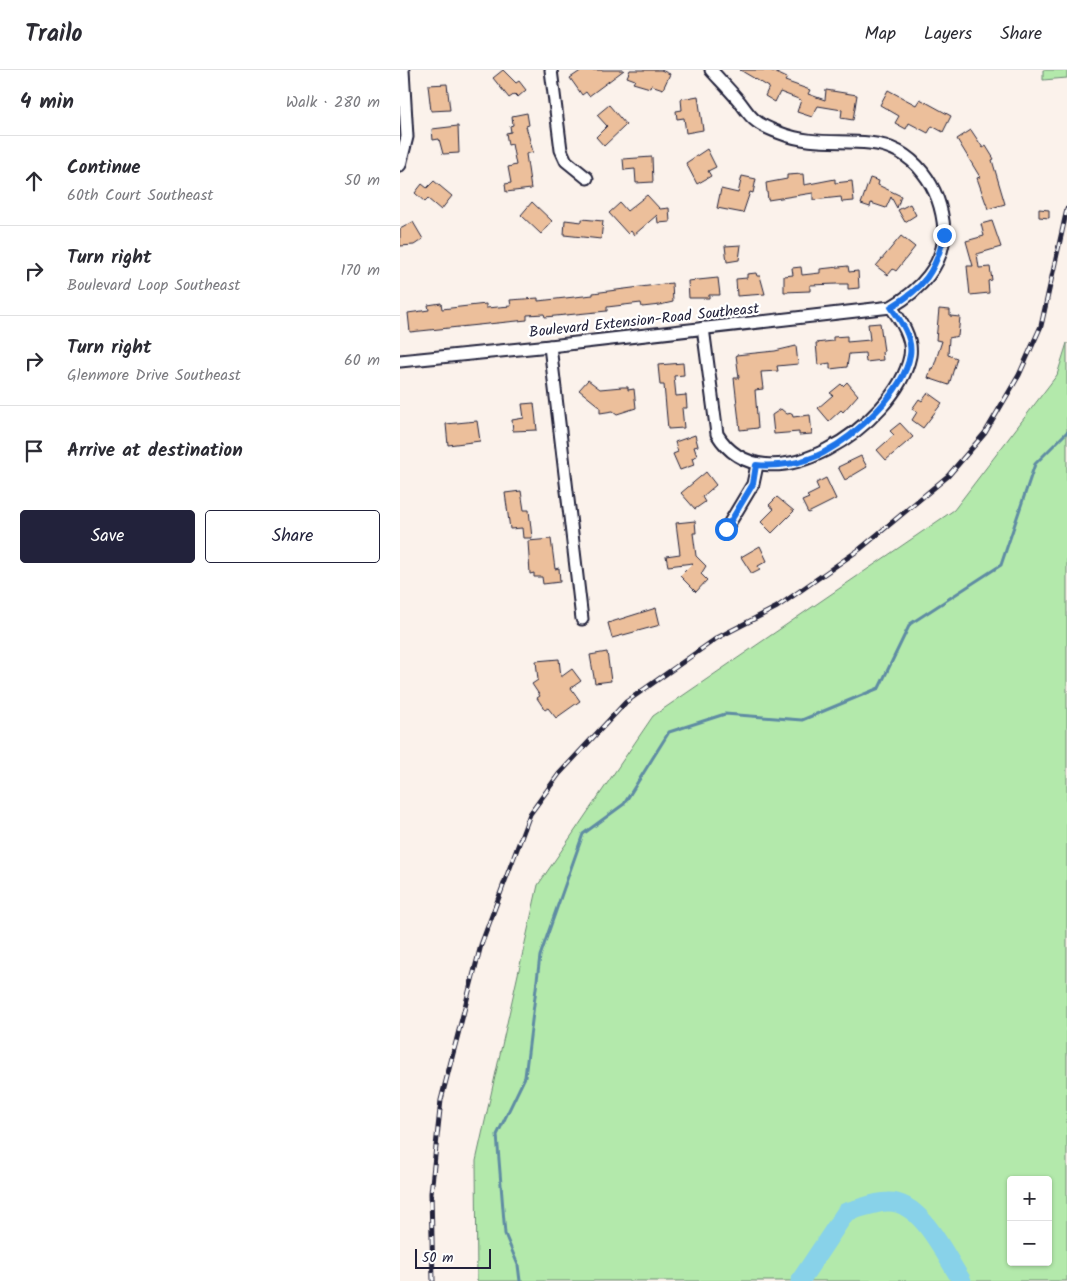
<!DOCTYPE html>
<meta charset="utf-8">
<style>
:root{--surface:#fff;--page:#f2f2f3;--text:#2b2b33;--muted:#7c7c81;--line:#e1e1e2;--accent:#22223b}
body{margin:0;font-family:Kalam,sans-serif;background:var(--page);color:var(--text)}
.controls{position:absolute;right:15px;bottom:15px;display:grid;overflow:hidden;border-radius:5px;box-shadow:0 1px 4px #0004}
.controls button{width:45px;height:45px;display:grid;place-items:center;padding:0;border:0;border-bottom:1px solid var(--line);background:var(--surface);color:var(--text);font:25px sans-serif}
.scale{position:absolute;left:15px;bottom:12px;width:76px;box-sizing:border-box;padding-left:5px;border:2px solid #22223b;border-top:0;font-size:14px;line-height:18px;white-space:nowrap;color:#22223b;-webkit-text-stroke:4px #fff;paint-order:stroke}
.stop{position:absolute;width:15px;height:15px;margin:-11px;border:4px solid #1a73e8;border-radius:50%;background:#fff}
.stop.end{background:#1a73e8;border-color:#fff;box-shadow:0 1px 5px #0008}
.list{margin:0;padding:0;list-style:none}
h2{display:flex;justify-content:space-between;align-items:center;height:65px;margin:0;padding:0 20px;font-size:21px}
h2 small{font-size:16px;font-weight:400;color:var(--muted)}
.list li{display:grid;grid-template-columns:32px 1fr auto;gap:15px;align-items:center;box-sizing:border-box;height:90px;padding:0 20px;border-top:1px solid var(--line)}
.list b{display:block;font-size:19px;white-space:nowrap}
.list p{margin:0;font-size:16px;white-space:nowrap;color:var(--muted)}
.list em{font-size:16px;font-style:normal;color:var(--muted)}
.actions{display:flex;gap:10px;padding:15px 20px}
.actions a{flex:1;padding:11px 0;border:1px solid var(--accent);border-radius:5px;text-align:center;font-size:18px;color:var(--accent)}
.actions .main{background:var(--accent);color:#fff}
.icon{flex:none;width:28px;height:28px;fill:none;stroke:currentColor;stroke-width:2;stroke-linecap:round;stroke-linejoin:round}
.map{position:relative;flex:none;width:667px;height:1211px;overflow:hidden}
header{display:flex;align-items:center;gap:30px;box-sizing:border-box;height:70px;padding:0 25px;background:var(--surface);border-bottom:1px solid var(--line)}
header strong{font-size:24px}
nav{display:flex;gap:28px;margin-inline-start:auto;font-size:18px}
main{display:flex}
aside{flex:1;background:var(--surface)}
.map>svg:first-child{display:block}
</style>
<header>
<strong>Trailo</strong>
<nav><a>Map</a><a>Layers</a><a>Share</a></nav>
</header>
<main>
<aside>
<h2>4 min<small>Walk · 280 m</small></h2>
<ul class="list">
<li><svg class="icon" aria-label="ahead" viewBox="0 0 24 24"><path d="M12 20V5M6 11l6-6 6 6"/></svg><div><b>Continue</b><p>60th Court Southeast</p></div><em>50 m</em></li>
<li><svg class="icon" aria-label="right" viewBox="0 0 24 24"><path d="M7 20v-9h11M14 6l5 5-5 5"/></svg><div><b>Turn right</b><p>Boulevard Loop Southeast</p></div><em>170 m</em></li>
<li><svg class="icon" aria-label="right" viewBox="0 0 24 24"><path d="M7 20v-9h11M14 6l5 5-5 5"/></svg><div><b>Turn right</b><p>Glenmore Drive Southeast</p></div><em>60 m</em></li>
<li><svg class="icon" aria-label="arrive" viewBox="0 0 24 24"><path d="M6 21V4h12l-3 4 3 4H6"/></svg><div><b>Arrive at destination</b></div></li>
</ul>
<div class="actions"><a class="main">Save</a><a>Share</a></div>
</aside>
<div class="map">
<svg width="667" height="1211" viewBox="0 0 667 1211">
<rect width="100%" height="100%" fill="#fbf2eb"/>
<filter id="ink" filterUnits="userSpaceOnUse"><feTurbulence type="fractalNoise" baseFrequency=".02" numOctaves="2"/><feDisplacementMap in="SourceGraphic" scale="10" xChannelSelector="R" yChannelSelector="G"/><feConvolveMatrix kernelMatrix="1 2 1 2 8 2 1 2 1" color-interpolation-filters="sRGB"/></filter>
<g filter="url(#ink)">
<g fill="#b3e9ab" stroke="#6a8673" fill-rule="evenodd">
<path d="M 643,0 L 667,0 L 667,8 L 643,10 Z"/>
<path d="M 667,273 L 667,1211 L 77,1211 L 76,1091 L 138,815 L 253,646 L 554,440 L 657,305 ZM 611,1110 L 648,1110 L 648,1192 L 611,1192 Z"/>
</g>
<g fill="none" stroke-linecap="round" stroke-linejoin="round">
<path stroke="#5f8ca3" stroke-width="3" d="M 120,1211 L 118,1195 L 105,1164 L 97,1065 L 125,1007 L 140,886 L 183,764 L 224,734 L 269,662 L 325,644 L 402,650 L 479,618 L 510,554 L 601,495 L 635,394 L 667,362"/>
<path stroke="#88d2e9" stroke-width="19" d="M 400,1211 L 446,1142 C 459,1139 475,1132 488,1132 C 522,1131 545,1186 562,1211"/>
</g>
<g fill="#ecbf9b" stroke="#22223b">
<path d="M 103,0 L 116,13 L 119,11 L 126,20 L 118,27 L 115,24 L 109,28 L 93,8 Z"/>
<path d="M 182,0 L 224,0 L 189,26 L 186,22 L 182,25 L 170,8 Z"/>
<path d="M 230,0 L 261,0 L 270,4 L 263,19 L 251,15 L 250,18 L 233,13 L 235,10 L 227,7 Z"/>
<path d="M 340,0 L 370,0 L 387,8 L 385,11 L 410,20 L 408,24 L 425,30 L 426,20 L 457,25 L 453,50 L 441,48 L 442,40 L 418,36 L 412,47 L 397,42 L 401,30 L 380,22 L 375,32 L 365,26 L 369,17 Z"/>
<path d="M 47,14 L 50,40 L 31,41 L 28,15 Z"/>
<path d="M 488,20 L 516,35 L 520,29 L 551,46 L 543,62 L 532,56 L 528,63 L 509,53 L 506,59 L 495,53 L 499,46 L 480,35 Z"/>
<path d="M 298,26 L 303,60 L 286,63 L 284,48 L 277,49 L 276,41 L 282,40 L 281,29 Z"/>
<path d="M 209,35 L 226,55 L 204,76 L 196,67 L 207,56 L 197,45 Z"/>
<path d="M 127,43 L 129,55 L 126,56 L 133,82 L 126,84 L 131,119 L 106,122 L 105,114 L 111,113 L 108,97 L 116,95 L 112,74 L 108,75 L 106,63 L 111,62 L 110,56 L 113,55 L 112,46 Z"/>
<path d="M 58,56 L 59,83 L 43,84 L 39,69 L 33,70 L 32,59 Z"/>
<path d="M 571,60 L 583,78 L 586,76 L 594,89 L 592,90 L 605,134 L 588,139 L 577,108 L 580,107 L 557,69 Z"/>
<path d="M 307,79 L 316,97 L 308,101 L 311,106 L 297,114 L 286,93 Z"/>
<path d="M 252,87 L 253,112 L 236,113 L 235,99 L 224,100 L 223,89 Z"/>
<path d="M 403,104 L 404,115 L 435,109 L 435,113 L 452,111 L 454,131 L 442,132 L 441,127 L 413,130 L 413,123 L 368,130 L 366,113 L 387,109 L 387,105 Z"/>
<path d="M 342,106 L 356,109 L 353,123 L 350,122 L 343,143 L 317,138 L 321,119 L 338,123 Z"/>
<path d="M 470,108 L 479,111 L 478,115 L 501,126 L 497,138 L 491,127 L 486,138 L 471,133 L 470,137 L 461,134 Z"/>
<path d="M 34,111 L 52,126 L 41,140 L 28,129 L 25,132 L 15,123 L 22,114 L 27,118 Z"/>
<path d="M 247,125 L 260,139 L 269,138 L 270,152 L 258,153 L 257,145 L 234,165 L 231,161 L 228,164 L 209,143 L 220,133 L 227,141 Z"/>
<path d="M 132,132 L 152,151 L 141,164 L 121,145 Z"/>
<path d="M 510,134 L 516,145 L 505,152 L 498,140 Z"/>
<path d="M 639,139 L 649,140 L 649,148 L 639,147 Z"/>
<path d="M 182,149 L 203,151 L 201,169 L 164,165 L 165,150 L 182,152 Z"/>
<path d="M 592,151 L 601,177 L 577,184 L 579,198 L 590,197 L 592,210 L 588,211 L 589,223 L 570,225 L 567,196 L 573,196 L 566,171 L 584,166 L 581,154 Z"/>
<path d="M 13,152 L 23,169 L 14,175 L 0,176 L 0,159 Z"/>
<path d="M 501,166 L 515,177 L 496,201 L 493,199 L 488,205 L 476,196 Z"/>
<path d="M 341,175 L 339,190 L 327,192 L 325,176 Z"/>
<path d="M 448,196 L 449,202 L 458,201 L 459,218 L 448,219 L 448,214 L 437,214 L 410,215 L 410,221 L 384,222 L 384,206 L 393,205 L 392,198 L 401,197 L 402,205 L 420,203 L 420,199 Z"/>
<path d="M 356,203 L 357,206 L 360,206 L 365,224 L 337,226 L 336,209 L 347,208 L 347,204 Z"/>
<path d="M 318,208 L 320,225 L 309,225 L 309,228 L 289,228 L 288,211 Z"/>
<path d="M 272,213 L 273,232 L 260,235 L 242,237 L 241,233 L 207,237 L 207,241 L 145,247 L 144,244 L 127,245 L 127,250 L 10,262 L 8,243 L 29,240 L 28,235 L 41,233 L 42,239 L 86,234 L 86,238 L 111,236 L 110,230 L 138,228 L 138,231 L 193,225 L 193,223 Z"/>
<path d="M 539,239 L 550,240 L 550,246 L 560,247 L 558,266 L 549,268 L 548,285 L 557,288 L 549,315 L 528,308 L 531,298 L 533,299 L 542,271 L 536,270 Z"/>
<path d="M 480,253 L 484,281 L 482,282 L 483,290 L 466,292 L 465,283 L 449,284 L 447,297 L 430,299 L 430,293 L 418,295 L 416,273 L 433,271 L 433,267 L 447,266 L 447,272 L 470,270 L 468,254 Z"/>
<path d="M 396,276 L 398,294 L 377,296 L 378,301 L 361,302 L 363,319 L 355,320 L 358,358 L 340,360 L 334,308 L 339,308 L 336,285 L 375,281 Z"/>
<path d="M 283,293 L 284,305 L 274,306 L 276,326 L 286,325 L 287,338 L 282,338 L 284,358 L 268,359 L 264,315 L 260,315 L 258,295 Z"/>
<path d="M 188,310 L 200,319 L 222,317 L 228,317 L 228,320 L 234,319 L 236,338 L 217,344 L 213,341 L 200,343 L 200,337 L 179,320 Z"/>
<path d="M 447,312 L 458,325 L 443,342 L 441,340 L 429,351 L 418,338 L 433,325 L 430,323 L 441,314 L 443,316 Z"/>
<path d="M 528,323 L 542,333 L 523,358 L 512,350 L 517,342 L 512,339 L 519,329 L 522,331 Z"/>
<path d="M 134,333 L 137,360 L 113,361 L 112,350 L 124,348 L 122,334 Z"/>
<path d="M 381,339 L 387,344 L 392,343 L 393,347 L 410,345 L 412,364 L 399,365 L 399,362 L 374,364 L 372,345 Z"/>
<path d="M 77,351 L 80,371 L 48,375 L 46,354 Z"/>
<path d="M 500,353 L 513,367 L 486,390 L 477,380 L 494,365 L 490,361 Z"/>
<path d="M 295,365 L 298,376 L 294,377 L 297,386 L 292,388 L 294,395 L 280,400 L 273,384 L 278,382 L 275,372 Z"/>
<path d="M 461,386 L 467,397 L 445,410 L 438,397 Z"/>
<path d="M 306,402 L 316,415 L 302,427 L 305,432 L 295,439 L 281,423 Z"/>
<path d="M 426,408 L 436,429 L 408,443 L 402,431 L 409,428 L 407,426 L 419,420 L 416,413 Z"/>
<path d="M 121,421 L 124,440 L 129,440 L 132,468 L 123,468 L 122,458 L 110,459 L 105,423 Z"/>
<path d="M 377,427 L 394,441 L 372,463 L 361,452 L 374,439 L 369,435 Z"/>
<path d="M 295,451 L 296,463 L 293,463 L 296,486 L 306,496 L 301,504 L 307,510 L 296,522 L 280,506 L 293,493 L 268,496 L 266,486 L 280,484 L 276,453 Z"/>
<path d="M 151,469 L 155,499 L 159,498 L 160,512 L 143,514 L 142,507 L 134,507 L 134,503 L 130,504 L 128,471 Z"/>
<path d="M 360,476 L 367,491 L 358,496 L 360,500 L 352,504 L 341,487 Z"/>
<path d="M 256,538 L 260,555 L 212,568 L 208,553 Z"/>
<path d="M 207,582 L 211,611 L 195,613 L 190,585 Z"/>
<path d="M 159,589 L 161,607 L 172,599 L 181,611 L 171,618 L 180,631 L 156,648 L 148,638 L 145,640 L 137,628 L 140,626 L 132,614 L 138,610 L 136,591 Z"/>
</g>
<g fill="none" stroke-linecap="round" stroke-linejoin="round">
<defs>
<g id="street">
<path d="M 151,0 L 161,80 L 166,91 L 187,108"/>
<path d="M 0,95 L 7,67 L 3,0"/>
<path d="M 303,258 L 317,364 C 365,443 497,353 510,286 C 513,268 501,251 491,237"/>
<path d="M 150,276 L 182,549"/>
<path d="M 0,291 L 150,276 L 491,237 C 519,221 545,195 544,160 C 541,118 515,77 469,73 C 438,70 410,75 380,63 C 372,60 362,56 356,51 C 349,46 344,37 339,31 C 330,20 320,10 311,0"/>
<path d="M 326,459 L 353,414 L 357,395"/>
</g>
</defs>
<use href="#street" stroke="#22223b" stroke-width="15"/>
<use href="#street" stroke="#fff" stroke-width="11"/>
<defs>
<path id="rail" d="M 33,1211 L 31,1123 L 41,1030 L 81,875 L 130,744 L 159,704 L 226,632 L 317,568 L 377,537 L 460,479 L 548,406 L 585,363 L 619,305 L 641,256 L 667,139"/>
</defs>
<use href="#rail" stroke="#22223b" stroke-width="5"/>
<use href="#rail" stroke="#fff" stroke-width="3" stroke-dasharray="9" stroke-linecap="butt"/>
</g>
</g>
<g fill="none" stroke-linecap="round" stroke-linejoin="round" filter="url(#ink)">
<path stroke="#1a73e8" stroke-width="6" d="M 326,459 L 353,414 L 356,395 C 378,397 404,393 423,383 C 455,366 504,322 510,285 C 513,268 501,251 491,237 C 524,218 536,201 544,165"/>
</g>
<g text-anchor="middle" stroke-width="4.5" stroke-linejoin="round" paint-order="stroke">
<g font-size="15" fill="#22223b" stroke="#fff">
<text transform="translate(244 250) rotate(-6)" y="5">Boulevard Extension-Road Southeast</text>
</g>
</g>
</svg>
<div class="controls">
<button>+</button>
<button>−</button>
</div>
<div class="scale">50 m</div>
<div class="stop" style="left:326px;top:459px"></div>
<div class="stop end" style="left:544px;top:165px"></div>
</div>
</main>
